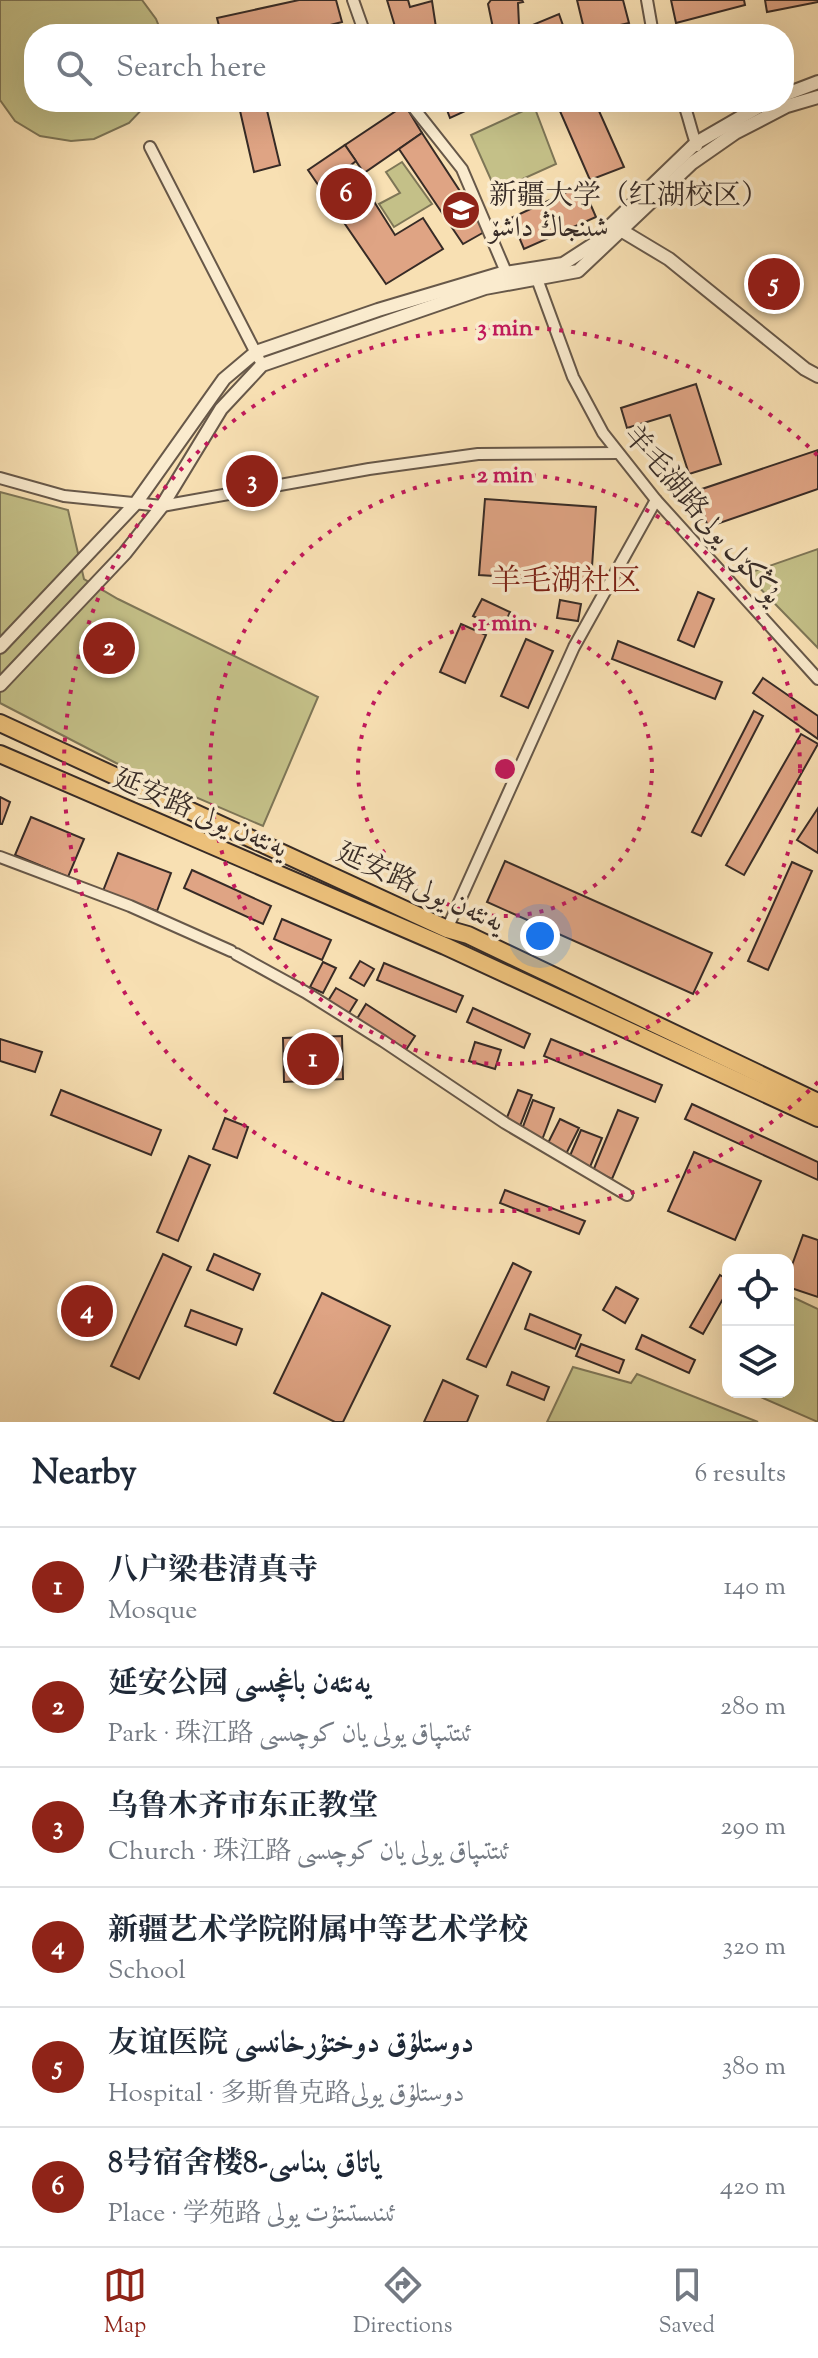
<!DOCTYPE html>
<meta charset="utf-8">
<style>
:root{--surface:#fff;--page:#f2f2f3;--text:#1f2937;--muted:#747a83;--line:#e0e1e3;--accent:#8f2418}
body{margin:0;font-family:"Sorts Mill Goudy",Amiri,"Noto Serif SC",serif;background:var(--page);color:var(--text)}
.controls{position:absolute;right:24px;bottom:24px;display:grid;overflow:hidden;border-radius:16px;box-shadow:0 8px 32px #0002}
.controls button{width:72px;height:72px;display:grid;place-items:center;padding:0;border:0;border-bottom:2px solid var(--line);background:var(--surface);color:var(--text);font:40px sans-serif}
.you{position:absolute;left:540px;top:936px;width:28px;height:28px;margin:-20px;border:6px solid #fff;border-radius:50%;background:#1a73e8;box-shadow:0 0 0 12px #1a73e833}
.badge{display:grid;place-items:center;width:52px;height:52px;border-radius:50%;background:var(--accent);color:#fff;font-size:26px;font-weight:700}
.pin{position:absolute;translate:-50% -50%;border:4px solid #fff;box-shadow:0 2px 8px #0006}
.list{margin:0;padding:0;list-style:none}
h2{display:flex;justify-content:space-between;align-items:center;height:104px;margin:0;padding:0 32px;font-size:34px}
h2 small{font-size:26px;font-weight:400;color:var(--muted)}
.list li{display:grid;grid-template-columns:52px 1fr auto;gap:24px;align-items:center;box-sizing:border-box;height:120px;padding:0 32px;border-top:2px solid var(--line)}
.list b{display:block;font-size:30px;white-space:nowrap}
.list p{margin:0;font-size:26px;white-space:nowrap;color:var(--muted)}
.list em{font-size:26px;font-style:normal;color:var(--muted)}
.icon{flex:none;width:44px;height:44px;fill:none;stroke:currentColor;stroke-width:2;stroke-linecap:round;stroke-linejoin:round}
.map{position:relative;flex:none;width:818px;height:1422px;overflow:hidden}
.search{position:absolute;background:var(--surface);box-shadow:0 8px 32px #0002;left:24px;right:24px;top:24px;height:88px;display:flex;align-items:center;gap:20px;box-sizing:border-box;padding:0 28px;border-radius:32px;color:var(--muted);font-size:30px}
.sheet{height:824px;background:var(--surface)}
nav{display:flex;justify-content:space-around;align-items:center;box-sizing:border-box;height:112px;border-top:2px solid var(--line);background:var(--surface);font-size:22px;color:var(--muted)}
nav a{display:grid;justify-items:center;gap:4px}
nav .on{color:var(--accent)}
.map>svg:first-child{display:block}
</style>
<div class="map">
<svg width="818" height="1422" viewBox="0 0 818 1422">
<rect width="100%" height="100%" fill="#f8e0b3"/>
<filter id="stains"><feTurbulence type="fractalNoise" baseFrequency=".0025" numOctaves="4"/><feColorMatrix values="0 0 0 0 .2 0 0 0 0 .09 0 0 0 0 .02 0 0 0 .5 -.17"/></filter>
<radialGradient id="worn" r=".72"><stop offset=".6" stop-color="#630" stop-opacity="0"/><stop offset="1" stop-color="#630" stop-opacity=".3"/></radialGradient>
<g fill="#c4c088" stroke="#7e7657" stroke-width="2">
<path d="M 0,0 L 142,0 L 156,19 L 162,34 L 34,34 L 34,102 L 149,102 L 129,123 L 94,139 L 71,141 L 40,136 L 15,121 L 0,100 Z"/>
<path d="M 534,106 L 556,164 L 496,191 L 471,135 Z"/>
<path d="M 402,162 L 432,204 L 394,227 L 379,204 L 400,193 L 386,172 Z"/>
<path d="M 0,492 L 68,510 L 84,579 L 118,599 L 318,697 L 263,826 L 116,763 L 0,703 Z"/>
<path d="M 818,549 L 818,648 L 746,574 Z"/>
<path d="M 788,1295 L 818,1309 L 818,1422 L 749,1392 L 788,1392 Z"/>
<path d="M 573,1367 L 631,1383 L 637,1374 L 758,1422 L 547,1422 Z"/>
</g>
<g fill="#dfa484" stroke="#372b26" stroke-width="2">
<path d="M 299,0 L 336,0 L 342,22 L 295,34 L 221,34 L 217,18 Z"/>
<path d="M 387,0 L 408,0 L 410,7 L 432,1 L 437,34 L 417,34 L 417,27 L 397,33 Z"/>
<path d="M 491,0 L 522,0 L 523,2 L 518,3 L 519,25 L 493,28 L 488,4 Z"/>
<path d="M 577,0 L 623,0 L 629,23 L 585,33 Z"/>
<path d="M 671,0 L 744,0 L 745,5 L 676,23 Z"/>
<path d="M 765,0 L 818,0 L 818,2 L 767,12 Z"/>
<path d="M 559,14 L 566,34 L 532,34 L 530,26 Z"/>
<path d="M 238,102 L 265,102 L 280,165 L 254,172 Z"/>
<path d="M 444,102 L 471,102 L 472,108 L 450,118 Z"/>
<path d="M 556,102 L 595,102 L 624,167 L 590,180 Z"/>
<path d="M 405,105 L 422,133 L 364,173 L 345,145 Z"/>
<path d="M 422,133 L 486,231 L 463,244 L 399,149 Z"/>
<path d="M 345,145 L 356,161 L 351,165 L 395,235 L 423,218 L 443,249 L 386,284 L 308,170 Z"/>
<path d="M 582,185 L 596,217 L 524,249 L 511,218 Z"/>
<path d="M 696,384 L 721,464 L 689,474 L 670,415 L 627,428 L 621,408 Z"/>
<path d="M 818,450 L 818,489 L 708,527 L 696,491 Z"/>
<path d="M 485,499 L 596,507 L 591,582 L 479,575 Z"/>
<path d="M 698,592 L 714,599 L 694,647 L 678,640 Z"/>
<path d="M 482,599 L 510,612 L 502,630 L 473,616 Z"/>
<path d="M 560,600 L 581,604 L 578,621 L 557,618 Z"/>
<path d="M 461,624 L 486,635 L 465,683 L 440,672 Z"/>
<path d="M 526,639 L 553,651 L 528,708 L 501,696 Z"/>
<path d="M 618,641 L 722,682 L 715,699 L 612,659 Z"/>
<path d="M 763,678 L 818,716 L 818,739 L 753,693 Z"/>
<path d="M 754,711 L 763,716 L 701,836 L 692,832 Z"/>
<path d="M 801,734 L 818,744 L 744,875 L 726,865 Z"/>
<path d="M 0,797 L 10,802 L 2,824 L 0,824 Z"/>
<path d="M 818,808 L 818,853 L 797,840 Z"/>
<path d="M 31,817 L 84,839 L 68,877 L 15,855 Z"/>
<path d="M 118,853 L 171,873 L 157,911 L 103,891 Z"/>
<path d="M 505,861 L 712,953 L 693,994 L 487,902 Z"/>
<path d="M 792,862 L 812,871 L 768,970 L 748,961 Z"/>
<path d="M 192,870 L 271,906 L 263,924 L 184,888 Z"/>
<path d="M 282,919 L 331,940 L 322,960 L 274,939 Z"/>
<path d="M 360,961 L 374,969 L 364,986 L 350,978 Z"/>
<path d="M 323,962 L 336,968 L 323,993 L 310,987 Z"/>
<path d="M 384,963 L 463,996 L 456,1012 L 377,980 Z"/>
<path d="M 336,988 L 357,1000 L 349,1013 L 328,1001 Z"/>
<path d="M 366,1004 L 415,1036 L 404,1053 L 355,1022 Z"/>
<path d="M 473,1008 L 530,1034 L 524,1048 L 467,1022 Z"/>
<path d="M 342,1036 L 343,1079 L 284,1082 L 283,1038 Z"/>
<path d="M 0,1039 L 42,1052 L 35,1072 L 0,1061 Z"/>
<path d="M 551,1039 L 662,1085 L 655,1102 L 544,1056 Z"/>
<path d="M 475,1042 L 501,1050 L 495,1069 L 469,1061 Z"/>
<path d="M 61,1090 L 161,1130 L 151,1155 L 51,1115 Z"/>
<path d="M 518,1090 L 532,1095 L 520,1126 L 506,1120 Z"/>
<path d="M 533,1100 L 554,1108 L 542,1140 L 521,1132 Z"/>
<path d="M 692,1104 L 818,1162 L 818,1180 L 685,1119 Z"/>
<path d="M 618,1110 L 638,1118 L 612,1179 L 593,1171 Z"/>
<path d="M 225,1118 L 248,1127 L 237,1158 L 213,1149 Z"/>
<path d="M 560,1119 L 579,1128 L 564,1158 L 545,1149 Z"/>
<path d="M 581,1130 L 602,1138 L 590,1167 L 569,1158 Z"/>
<path d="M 694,1152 L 761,1181 L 735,1240 L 668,1211 Z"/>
<path d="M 189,1156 L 210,1165 L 178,1241 L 157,1232 Z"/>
<path d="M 505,1190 L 585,1221 L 579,1234 L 500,1203 Z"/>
<path d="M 803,1235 L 818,1240 L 818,1297 L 788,1287 L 788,1276 Z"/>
<path d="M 163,1254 L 191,1267 L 139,1379 L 111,1366 Z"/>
<path d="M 214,1254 L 260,1274 L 253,1290 L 207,1270 Z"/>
<path d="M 513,1263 L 531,1272 L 486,1367 L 467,1359 Z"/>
<path d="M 720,1275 L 728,1280 L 728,1290 L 703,1334 L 690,1327 Z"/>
<path d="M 616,1287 L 638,1299 L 625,1323 L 603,1310 Z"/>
<path d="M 322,1293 L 390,1326 L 343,1422 L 335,1422 L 274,1393 Z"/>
<path d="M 191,1310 L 242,1329 L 236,1345 L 185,1326 Z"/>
<path d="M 530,1314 L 581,1335 L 575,1349 L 525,1329 Z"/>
<path d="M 642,1335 L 695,1360 L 689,1373 L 636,1349 Z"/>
<path d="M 581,1344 L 624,1360 L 619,1373 L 576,1356 Z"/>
<path d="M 512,1372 L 549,1387 L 544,1400 L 507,1385 Z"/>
<path d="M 443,1380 L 478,1396 L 467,1422 L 424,1422 Z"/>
</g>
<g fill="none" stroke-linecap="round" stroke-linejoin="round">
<defs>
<g id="minor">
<path d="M 353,0 L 365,34"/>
<path d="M 647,0 L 653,34"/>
<path d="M 409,102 L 462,169 L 506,272"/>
<path d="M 683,102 C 689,117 691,131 697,146"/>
<path d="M 150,147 L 259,359"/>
<path d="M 537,279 L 573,377 L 603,433 L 656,500 L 818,679"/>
<path d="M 0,478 L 64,496 L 162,506 L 369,469 L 478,454 L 618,453"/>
<path d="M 0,857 L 130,906 L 231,951"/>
<path d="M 447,929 L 574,647 L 656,500"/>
<path d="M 236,954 L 305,992 L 383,1041 L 505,1123 L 627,1195"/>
</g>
<g id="tertiary">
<path d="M 784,95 L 818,82"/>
<path d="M 612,228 L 619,229 L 669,259 L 805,369 L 818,376"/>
<path d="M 0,647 L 136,503 L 224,379 L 256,352 L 378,310 L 499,274 L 563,264 L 600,240 L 609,227 L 696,143 L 767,102"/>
<path d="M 0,685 L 125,553 L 162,506 L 221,409 L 262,365 L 485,288 L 578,271 L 692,163 L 735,133 L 787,106 L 818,97"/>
</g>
<g id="primary">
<path d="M 0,723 L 447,929 L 468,935 L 818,1102"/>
<path d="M 0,754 L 445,946 L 818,1118"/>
</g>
</defs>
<use href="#minor" stroke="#675849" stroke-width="14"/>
<use href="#tertiary" stroke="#675849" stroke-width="16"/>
<use href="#primary" stroke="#372b26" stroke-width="20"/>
<use href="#minor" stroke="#faebce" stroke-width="10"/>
<use href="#tertiary" stroke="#faebce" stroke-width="12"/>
<use href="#primary" stroke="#ecc07a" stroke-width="16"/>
</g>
<g fill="none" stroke="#c2185b" stroke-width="4" stroke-dasharray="4 8">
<circle cx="505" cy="769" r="147"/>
<circle cx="505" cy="769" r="295"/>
<path d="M818 1082A442 442 0 1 1 818 456"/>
</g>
<defs>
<symbol id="university-disc" viewBox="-11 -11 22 22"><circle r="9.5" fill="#8f2418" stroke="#faebce"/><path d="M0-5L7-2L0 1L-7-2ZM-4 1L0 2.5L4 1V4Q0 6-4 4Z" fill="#fff"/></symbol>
</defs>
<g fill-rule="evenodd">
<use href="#university-disc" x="439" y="188" width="44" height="44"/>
</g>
<g text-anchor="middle" stroke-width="7" stroke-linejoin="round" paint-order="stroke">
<g font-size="28" fill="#372b26" stroke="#faebce" text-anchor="start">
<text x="489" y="204">新疆大学（红湖校区）<tspan x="489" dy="32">شىنجاڭ داشۆ</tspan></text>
</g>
<g font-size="28" fill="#372b26" stroke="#faebce">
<text transform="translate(704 514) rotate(49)" y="10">羊毛湖路يۇڭكۆل يولى</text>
<text transform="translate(201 812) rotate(23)" y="10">延安路 يەنئەن يولى</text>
<text transform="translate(421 886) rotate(24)" y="10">延安路يەنئەن يولى</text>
</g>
<g font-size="30" fill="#7a1f14" stroke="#faebce">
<text x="566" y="590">羊毛湖社区</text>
</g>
</g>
<circle cx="505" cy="769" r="12" fill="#c2185b" stroke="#faebce" stroke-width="4"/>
<g font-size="24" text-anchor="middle" font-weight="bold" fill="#c2185b" stroke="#faebce" stroke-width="7" stroke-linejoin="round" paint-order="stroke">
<text x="505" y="335">3 min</text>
<text x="505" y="482">2 min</text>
<text x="505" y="630">1 min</text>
</g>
<rect width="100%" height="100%" filter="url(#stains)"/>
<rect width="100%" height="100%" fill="url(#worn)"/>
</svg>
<div class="controls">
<button><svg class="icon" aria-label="locate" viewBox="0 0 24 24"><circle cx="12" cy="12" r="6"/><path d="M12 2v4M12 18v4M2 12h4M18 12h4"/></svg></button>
<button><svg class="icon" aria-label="layers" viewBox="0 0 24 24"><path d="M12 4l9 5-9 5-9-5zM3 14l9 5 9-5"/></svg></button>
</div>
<div class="you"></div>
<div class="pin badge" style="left:313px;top:1059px">1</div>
<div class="pin badge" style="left:109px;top:648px">2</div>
<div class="pin badge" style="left:252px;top:481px">3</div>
<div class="pin badge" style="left:87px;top:1311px">4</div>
<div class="pin badge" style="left:774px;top:284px">5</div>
<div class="pin badge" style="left:346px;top:194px">6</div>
<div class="search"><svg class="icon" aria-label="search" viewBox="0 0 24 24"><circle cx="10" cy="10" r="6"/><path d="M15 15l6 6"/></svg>Search here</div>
</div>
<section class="sheet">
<h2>Nearby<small>6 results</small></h2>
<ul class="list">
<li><span class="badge">1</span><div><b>八户梁巷清真寺</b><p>Mosque</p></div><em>140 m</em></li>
<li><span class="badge">2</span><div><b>延安公园 يەنئەن باغچىسى</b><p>Park · 珠江路 ئىتتىپاق يولى يان كوچىسى</p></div><em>280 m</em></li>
<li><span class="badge">3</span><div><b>乌鲁木齐市东正教堂</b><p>Church · 珠江路 ئىتتىپاق يولى يان كوچىسى</p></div><em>290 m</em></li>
<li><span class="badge">4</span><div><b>新疆艺术学院附属中等艺术学校</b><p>School</p></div><em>320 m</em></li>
<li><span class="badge">5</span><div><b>友谊医院 دوستلۇق دوختۇرخانىسى</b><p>Hospital · 多斯鲁克路دوستلۇق يولى</p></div><em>380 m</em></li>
<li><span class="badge">6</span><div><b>8号宿舍楼8-ياتاق بىناسى</b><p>Place · 学苑路 ئىنىستىتۇت يولى</p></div><em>420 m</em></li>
</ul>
</section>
<nav>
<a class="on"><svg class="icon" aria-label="map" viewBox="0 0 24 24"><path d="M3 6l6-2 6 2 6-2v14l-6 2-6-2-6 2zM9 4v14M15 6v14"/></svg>Map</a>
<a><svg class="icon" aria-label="directions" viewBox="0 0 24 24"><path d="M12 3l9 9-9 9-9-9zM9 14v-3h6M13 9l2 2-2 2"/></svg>Directions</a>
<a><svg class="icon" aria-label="saved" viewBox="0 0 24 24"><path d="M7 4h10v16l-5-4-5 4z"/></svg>Saved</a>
</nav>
